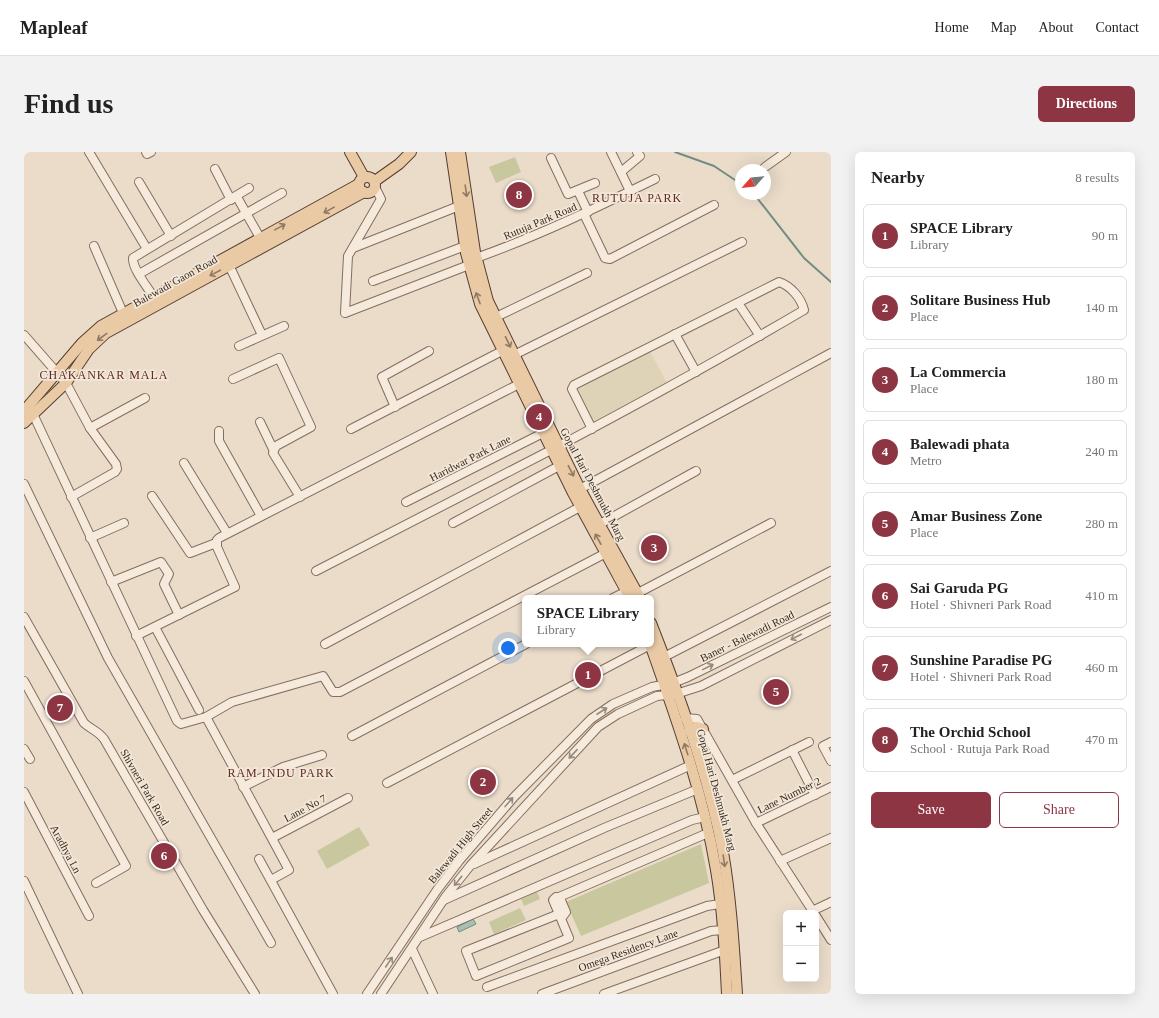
<!DOCTYPE html>
<meta charset="utf-8">
<style>
:root{--surface:#fff;--page:#f2f2f2;--text:#222;--muted:#767676;--line:#e0e0e0;--accent:#8e3543}
body{margin:0;font-family:"Times New Roman",serif;background:var(--page);color:var(--text)}
.controls{position:absolute;right:12px;bottom:12px;display:grid;overflow:hidden;border-radius:6px;box-shadow:0 4px 16px #0002}
.controls button{width:36px;height:36px;display:grid;place-items:center;padding:0;border:0;border-bottom:1px solid var(--line);background:var(--surface);color:var(--text);font:20px sans-serif}
.compass{position:absolute;left:711px;top:12px;width:36px;height:36px;border-radius:50%;background:var(--surface);box-shadow:0 4px 16px #0002;rotate:243deg}
.you{position:absolute;left:484px;top:496px;width:14px;height:14px;margin:-10px;border:3px solid #fff;border-radius:50%;background:#1a73e8;box-shadow:0 0 0 6px #1a73e833}
.badge{display:grid;place-items:center;width:26px;height:26px;border-radius:50%;background:var(--accent);color:#fff;font-size:13px;font-weight:700}
.pin{position:absolute;translate:-50% -50%;border:2px solid #fff;box-shadow:0 1px 4px #0006}
.popup{position:absolute;left:498px;top:443px;width:132px;height:52px;box-sizing:border-box;display:grid;place-content:center;border-radius:6px;background:var(--surface);filter:drop-shadow(0 1px 3px #0005);font-size:13px;white-space:nowrap;color:var(--muted)}
.popup b{font-size:15px;color:var(--text)}
.popup::after{content:'';position:absolute;left:50%;top:100%;margin-left:-8px;border:8px solid transparent;border-top-color:var(--surface)}
.list{margin:0;padding:0;list-style:none}
h2{display:flex;justify-content:space-between;align-items:center;height:52px;margin:0;padding:0 16px;font-size:17px}
h2 small{font-size:13px;font-weight:400;color:var(--muted)}
.list li{display:grid;grid-template-columns:26px 1fr auto;gap:12px;align-items:center;box-sizing:border-box;height:64px;margin:0 8px 8px;padding:0 8px;border:1px solid var(--line);border-radius:6px}
.list b{display:block;font-size:15px;white-space:nowrap}
.list p{margin:0;font-size:13px;white-space:nowrap;color:var(--muted)}
.list em{font-size:13px;font-style:normal;color:var(--muted)}
.actions{display:flex;gap:8px;padding:12px 16px}
.actions a{flex:1;padding:9px 0;border:1px solid var(--accent);border-radius:6px;text-align:center;font-size:14px;color:var(--accent)}
.actions .main{background:var(--accent);color:#fff}
.map{position:relative;flex:none;width:807px;height:842px;overflow:hidden;border-radius:6px}
header{display:flex;align-items:center;gap:24px;box-sizing:border-box;height:56px;padding:0 20px;background:var(--surface);border-bottom:1px solid var(--line)}
header strong{font-size:19px}
nav{display:flex;gap:22px;margin-inline-start:auto;font-size:14px}
.intro{display:flex;align-items:center;justify-content:space-between;box-sizing:border-box;height:96px;padding:0 24px}
h1{margin:0;font-size:28px}
.button{padding:10px 18px;border-radius:6px;background:var(--accent);color:#fff;font-size:14px;font-weight:700}
main{display:flex;gap:24px;padding:0 24px}
aside{flex:1;background:var(--surface);border-radius:6px;box-shadow:0 4px 16px #0002}
.map>svg:first-child{display:block}
</style>
<header>
<strong>Mapleaf</strong>
<nav><a>Home</a><a>Map</a><a>About</a><a>Contact</a></nav>
</header>
<div class="intro"><h1>Find us</h1><a class="button">Directions</a></div>
<main>
<div class="map">
<svg width="807" height="842" viewBox="0 0 807 842">
<rect width="100%" height="100%" fill="#eadcc9"/>
<path fill="#dfd3b7" d="M 624,196 L 644,233 L 567,275 L 545,234 Z"/>
<g fill="#c8c79e">
<path d="M 491,5 L 497,20 L 472,31 L 465,15 Z"/>
<path d="M 335,675 L 346,693 L 303,717 L 293,699 Z"/>
<path d="M 677,692 L 685,731 L 557,784 L 542,750 Z"/>
<path d="M 513,740 L 516,747 L 500,754 L 497,747 Z"/>
<path d="M 496,756 L 502,768 L 470,782 L 465,770 Z"/>
</g>
<path fill="#a9bfb6" stroke="#718d82" d="M 449,767 L 452,772 L 435,780 L 433,775 Z"/>
<g fill="none" stroke-linecap="round" stroke-linejoin="round">
<g stroke="#718d82" stroke-width="2">
<path d="M 651,0 L 690,14 L 717,32"/>
<path d="M 730,42 L 780,106 L 807,130"/>
</g>
<defs>
<g id="minor">
<path d="M 65,0 L 123,97"/>
<path d="M 122,0 L 123,2 L 127,0"/>
<path d="M 587,0 L 606,39"/>
<path d="M 527,6 L 544,42 L 571,31"/>
<path d="M 741,15 L 762,0"/>
<path d="M 191,17 L 207,48"/>
<path d="M 597,20 L 616,4 L 613,0"/>
<path d="M 115,30 L 147,84"/>
<path d="M 351,35 L 357,47 L 324,104 L 321,161 L 445,113"/>
<path d="M 554,39 L 564,60"/>
<path d="M 213,45 L 239,91"/>
<path d="M 560,62 L 581,106 L 586,107 L 690,53"/>
<path d="M 70,94 L 99,161"/>
<path d="M 329,96 L 435,54"/>
<path d="M 452,106 C 514,84 572,56 631,27"/>
<path d="M 205,113 L 238,183"/>
<path d="M 115,122 L 258,41"/>
<path d="M 349,129 L 441,94"/>
<path d="M 132,149 C 127,139 108,118 109,106 L 225,36"/>
<path d="M 714,151 L 736,184"/>
<path d="M 472,165 L 563,121"/>
<path d="M 651,182 L 672,220"/>
<path d="M 0,183 L 42,231 L 66,276 L 92,312 L 93,317 L 91,320 L 47,345"/>
<path d="M 215,194 L 260,174"/>
<path d="M 490,203 L 718,90"/>
<path d="M 209,227 L 255,206 L 287,275 L 252,294 L 249,301 L 276,345"/>
<path d="M 371,255 L 358,225 L 405,199"/>
<path d="M 6,258 L 9,262 L 153,569 L 157,572 L 182,565 L 208,550 L 299,524 L 309,540 L 316,540 L 582,401"/>
<path d="M 236,270 L 249,297"/>
<path d="M 66,276 L 121,246"/>
<path d="M 327,277 L 478,199"/>
<path d="M 195,279 L 195,289 L 237,364"/>
<path d="M 535,294 C 618,250 700,205 780,158 C 777,146 767,134 755,130 L 550,233 L 548,237 L 568,277"/>
<path d="M 160,311 L 203,381"/>
<path d="M 0,332 L 84,506 L 247,791"/>
<path d="M 556,337 L 807,201"/>
<path d="M 128,344 L 166,401 L 192,391"/>
<path d="M 382,350 L 519,281"/>
<path d="M 429,371 L 535,314"/>
<path d="M 576,372 L 672,319"/>
<path d="M 66,386 L 100,371"/>
<path d="M 292,419 L 527,298"/>
<path d="M 87,430 L 137,410 L 145,422 L 140,432 L 155,463"/>
<path d="M 614,441 L 747,371"/>
<path d="M 589,446 L 603,439"/>
<path d="M 0,465 L 60,571 C 68,578 74,579 80,587 L 179,758 L 231,842"/>
<path d="M 131,475 L 175,558"/>
<path d="M 112,484 L 211,435 L 193,395 L 193,388 L 195,386 L 495,232"/>
<path d="M 301,492 L 556,355"/>
<path d="M 640,505 L 807,419"/>
<path d="M 0,529 L 102,714 L 72,731"/>
<path d="M 182,565 L 265,718 L 247,728"/>
<path d="M 661,566 L 673,567 L 732,671 L 790,761"/>
<path d="M 328,584 L 502,492"/>
<path d="M 807,590 L 799,594 L 807,609"/>
<path d="M 0,597 L 6,607"/>
<path d="M 768,598 L 791,643"/>
<path d="M 708,628 L 785,590"/>
<path d="M 363,631 L 626,493"/>
<path d="M 219,635 L 259,615 L 298,603"/>
<path d="M 0,640 L 65,764"/>
<path d="M 732,671 L 807,635"/>
<path d="M 248,686 L 324,646"/>
<path d="M 235,707 L 309,842"/>
<path d="M 756,709 L 807,686"/>
<path d="M 450,712 L 667,613"/>
<path d="M 0,729 L 54,842"/>
<path d="M 532,745 L 536,746 L 542,760 L 539,764 L 535,762 L 529,748 Z"/>
<path d="M 535,745 L 684,681"/>
<path d="M 420,748 L 580,676 L 674,637"/>
<path d="M 788,759 L 807,750"/>
<path d="M 535,762 L 545,786 L 452,824 L 442,799 Z"/>
<path d="M 792,764 L 807,788"/>
<path d="M 396,785 L 668,668 L 681,665"/>
<path d="M 388,797 L 409,842"/>
<path d="M 463,835 L 683,754 L 696,752"/>
<path d="M 343,842 L 413,738 L 435,709 L 490,645 L 567,567 L 589,552 L 628,535 L 649,531 L 664,525 L 807,455"/>
<path d="M 357,842 L 422,744 L 446,714 L 574,575 L 594,562 L 633,544 L 652,542 L 677,534 L 807,468"/>
<path d="M 518,842 L 687,779 L 699,778"/>
<path d="M 580,842 L 701,798"/>
</g>
<g id="major">
<path d="M 326,0 L 340,25"/>
<path d="M 427,0 L 442,101 L 456,152 L 549,341 L 606,446"/>
<path d="M 436,0 L 451,100 L 464,149 L 556,337 L 616,446"/>
<circle cx="343" cy="33" r="8"/>
<path d="M 351,29 L 375,12 L 387,0"/>
<path d="M 0,259 L 58,191 L 77,174 L 335,32"/>
<path d="M 0,271 L 42,231 L 65,197 L 82,181 L 340,40"/>
<path d="M 627,471 C 656,545 684,622 699,700 C 707,746 710,795 713,842"/>
<path d="M 626,492 C 652,566 679,640 692,718 C 699,759 701,801 703,842"/>
<path d="M 665,579 L 673,575 L 679,577"/>
</g>
</defs>
<use href="#minor" stroke="#856e5f" stroke-width="10"/>
<use href="#major" stroke="#543e33" stroke-width="12"/>
<use href="#minor" stroke="#f6eadc" stroke-width="8"/>
<use href="#major" stroke="#e9caa5" stroke-width="10"/>
</g>
<defs><path id="oneway-shaft" d="M-6 0H5M1.5-3L5.5 0L1.5 3" fill="none" stroke-width="1.6" stroke-linecap="round" stroke-linejoin="round"/></defs>
<g stroke="#907a63">
<use href="#oneway-shaft" transform="translate(442 39) rotate(82)"/>
<use href="#oneway-shaft" transform="translate(305 58) rotate(151)"/>
<use href="#oneway-shaft" transform="translate(256 75) rotate(-29)"/>
<use href="#oneway-shaft" transform="translate(191 121) rotate(152)"/>
<use href="#oneway-shaft" transform="translate(454 146) rotate(-110)"/>
<use href="#oneway-shaft" transform="translate(78 185) rotate(143)"/>
<use href="#oneway-shaft" transform="translate(484 190) rotate(64)"/>
<use href="#oneway-shaft" transform="translate(547 319) rotate(63)"/>
<use href="#oneway-shaft" transform="translate(574 387) rotate(-119)"/>
<use href="#oneway-shaft" transform="translate(662 597) rotate(-108)"/>
<use href="#oneway-shaft" transform="translate(700 709) rotate(82)"/>
</g>
<g stroke="#968a7e">
<use href="#oneway-shaft" transform="translate(772 485) rotate(153)"/>
<use href="#oneway-shaft" transform="translate(684 515) rotate(-26)"/>
<use href="#oneway-shaft" transform="translate(578 559) rotate(-33)"/>
<use href="#oneway-shaft" transform="translate(549 602) rotate(133)"/>
<use href="#oneway-shaft" transform="translate(485 650) rotate(-49)"/>
<use href="#oneway-shaft" transform="translate(434 729) rotate(129)"/>
<use href="#oneway-shaft" transform="translate(365 810) rotate(-56)"/>
</g>
<g text-anchor="middle" stroke-width="3.5" stroke-linejoin="round" paint-order="stroke">
<g font-size="11" fill="#372921" stroke="#f3e7d8">
<text transform="translate(516 69) rotate(-23)" y="4">Rutuja Park Road</text>
<text transform="translate(151 129) rotate(-29)" y="4">Balewadi Gaon Road</text>
<text transform="translate(446 306) rotate(-27)" y="4">Haridwar Park Lane</text>
<text transform="translate(569 332) rotate(62)" y="4">Gopal Hari Deshmukh Marg</text>
<text transform="translate(723 484) rotate(-26)" y="4">Baner - Balewadi Road</text>
<text transform="translate(121 635) rotate(60)" y="4">Shivneri Park Road</text>
<text transform="translate(693 638) rotate(75)" y="4">Gopal Hari Deshmukh Marg</text>
<text transform="translate(765 643) rotate(-26)" y="4">Lane Number 2</text>
<text transform="translate(281 656) rotate(-28)" y="4">Lane No 7</text>
<text transform="translate(436 693) rotate(-51)" y="4">Balewadi High Street</text>
<text transform="translate(42 697) rotate(62)" y="4">Aradhya Ln</text>
<text transform="translate(604 798) rotate(-20)" y="4">Omega Residency Lane</text>
</g>
<g font-size="12" letter-spacing="1" fill="#602925" stroke="#f3e7d8">
<text x="613" y="50">RUTUJA PARK</text>
<text x="80" y="227">CHAKANKAR MALA</text>
<text x="257" y="625">RAM INDU PARK</text>
</g>
</g>
</svg>
<div class="controls">
<button>+</button>
<button>−</button>
</div>
<svg class="compass" viewBox="-18 -18 36 36"><path d="M0-13l5 13h-10z" fill="#e53935"/><path d="M0 13l5-13h-10z" fill="#767676"/></svg>
<div class="you"></div>
<div class="pin badge" style="left:564px;top:523px">1</div>
<div class="popup"><b>SPACE Library</b>Library</div>
<div class="pin badge" style="left:459px;top:630px">2</div>
<div class="pin badge" style="left:630px;top:396px">3</div>
<div class="pin badge" style="left:515px;top:265px">4</div>
<div class="pin badge" style="left:752px;top:540px">5</div>
<div class="pin badge" style="left:140px;top:704px">6</div>
<div class="pin badge" style="left:36px;top:556px">7</div>
<div class="pin badge" style="left:495px;top:43px">8</div>
</div>
<aside>
<h2>Nearby<small>8 results</small></h2>
<ul class="list">
<li><span class="badge">1</span><div><b>SPACE Library</b><p>Library</p></div><em>90 m</em></li>
<li><span class="badge">2</span><div><b>Solitare Business Hub</b><p>Place</p></div><em>140 m</em></li>
<li><span class="badge">3</span><div><b>La Commercia</b><p>Place</p></div><em>180 m</em></li>
<li><span class="badge">4</span><div><b>Balewadi phata</b><p>Metro</p></div><em>240 m</em></li>
<li><span class="badge">5</span><div><b>Amar Business Zone</b><p>Place</p></div><em>280 m</em></li>
<li><span class="badge">6</span><div><b>Sai Garuda PG</b><p>Hotel · Shivneri Park Road</p></div><em>410 m</em></li>
<li><span class="badge">7</span><div><b>Sunshine Paradise PG</b><p>Hotel · Shivneri Park Road</p></div><em>460 m</em></li>
<li><span class="badge">8</span><div><b>The Orchid School</b><p>School · Rutuja Park Road</p></div><em>470 m</em></li>
</ul>
<div class="actions"><a class="main">Save</a><a>Share</a></div>
</aside>
</main>
